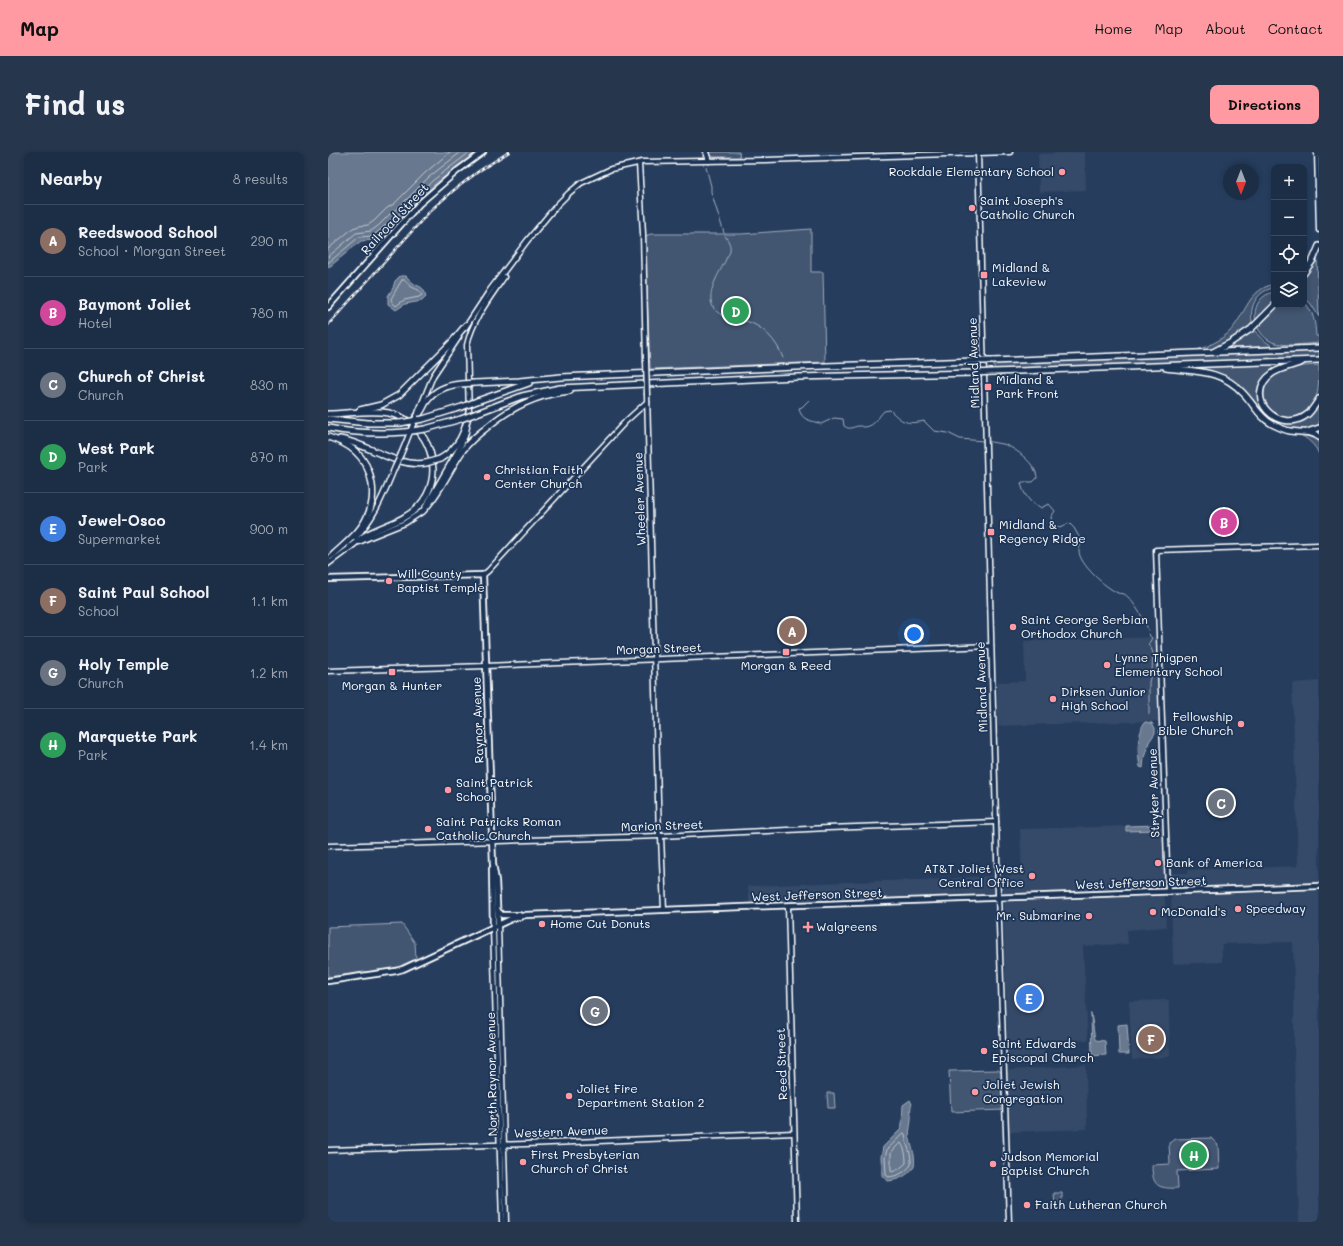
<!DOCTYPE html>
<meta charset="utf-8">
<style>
:root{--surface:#1c2e46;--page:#25364d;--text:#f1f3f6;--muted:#a0a8b3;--line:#3a4a5f;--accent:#ff9aa2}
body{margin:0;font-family:Mali,sans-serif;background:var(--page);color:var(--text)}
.controls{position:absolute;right:12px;top:12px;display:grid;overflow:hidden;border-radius:8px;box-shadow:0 2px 6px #0003}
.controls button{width:36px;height:36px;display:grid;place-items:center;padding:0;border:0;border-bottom:1px solid var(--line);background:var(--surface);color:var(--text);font:20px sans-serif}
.compass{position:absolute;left:895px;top:12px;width:36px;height:36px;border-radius:50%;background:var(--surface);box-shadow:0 2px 6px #0003;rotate:180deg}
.you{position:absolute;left:586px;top:482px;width:14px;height:14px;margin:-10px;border:3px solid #fff;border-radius:50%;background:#1a73e8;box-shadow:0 0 0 6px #1a73e833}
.badge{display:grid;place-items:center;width:26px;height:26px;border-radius:50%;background:var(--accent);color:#fff;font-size:13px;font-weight:700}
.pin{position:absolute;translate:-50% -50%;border:2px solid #fff;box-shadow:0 1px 4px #0006}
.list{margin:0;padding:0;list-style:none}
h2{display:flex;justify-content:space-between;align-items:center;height:52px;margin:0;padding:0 16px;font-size:17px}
h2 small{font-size:13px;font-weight:400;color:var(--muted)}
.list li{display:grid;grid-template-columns:26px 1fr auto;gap:12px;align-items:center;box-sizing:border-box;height:72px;padding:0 16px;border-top:1px solid var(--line)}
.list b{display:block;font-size:15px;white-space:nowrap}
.list p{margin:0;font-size:13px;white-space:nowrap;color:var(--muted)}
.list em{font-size:13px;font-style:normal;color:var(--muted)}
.icon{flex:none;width:22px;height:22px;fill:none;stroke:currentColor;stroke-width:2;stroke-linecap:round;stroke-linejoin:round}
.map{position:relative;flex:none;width:991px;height:1070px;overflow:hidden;border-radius:8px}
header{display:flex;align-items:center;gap:24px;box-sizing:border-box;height:56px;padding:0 20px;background:var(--accent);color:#111}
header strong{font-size:19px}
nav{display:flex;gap:22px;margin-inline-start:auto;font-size:14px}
.intro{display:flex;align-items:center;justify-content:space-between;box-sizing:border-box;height:96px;padding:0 24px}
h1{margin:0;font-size:28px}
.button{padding:10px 18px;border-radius:8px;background:var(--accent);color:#111;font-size:14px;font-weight:700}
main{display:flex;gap:24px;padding:0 24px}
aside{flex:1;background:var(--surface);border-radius:8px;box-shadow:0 2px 6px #0003}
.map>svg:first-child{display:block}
</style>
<header>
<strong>Map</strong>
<nav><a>Home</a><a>Map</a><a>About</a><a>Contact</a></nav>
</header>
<div class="intro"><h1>Find us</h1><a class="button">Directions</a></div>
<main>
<aside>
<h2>Nearby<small>8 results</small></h2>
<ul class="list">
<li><span class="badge" style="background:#8d6e63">A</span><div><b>Reedswood School</b><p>School · Morgan Street</p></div><em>290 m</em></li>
<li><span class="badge" style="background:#d1479c">B</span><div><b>Baymont Joliet</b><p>Hotel</p></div><em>780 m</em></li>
<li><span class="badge" style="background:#6b7280">C</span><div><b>Church of Christ</b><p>Church</p></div><em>830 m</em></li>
<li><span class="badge" style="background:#2e9e5b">D</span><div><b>West Park</b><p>Park</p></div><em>870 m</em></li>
<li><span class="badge" style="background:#3f7fe0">E</span><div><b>Jewel-Osco</b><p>Supermarket</p></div><em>900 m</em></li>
<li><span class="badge" style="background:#8d6e63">F</span><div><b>Saint Paul School</b><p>School</p></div><em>1.1 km</em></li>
<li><span class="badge" style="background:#6b7280">G</span><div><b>Holy Temple</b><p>Church</p></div><em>1.2 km</em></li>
<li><span class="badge" style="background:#2e9e5b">H</span><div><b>Marquette Park</b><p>Park</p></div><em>1.4 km</em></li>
</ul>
</aside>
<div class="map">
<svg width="991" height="1070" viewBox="0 0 991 1070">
<rect width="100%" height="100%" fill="#263d5e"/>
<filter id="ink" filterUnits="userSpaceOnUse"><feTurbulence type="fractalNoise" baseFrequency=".025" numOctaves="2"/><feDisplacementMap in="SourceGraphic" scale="8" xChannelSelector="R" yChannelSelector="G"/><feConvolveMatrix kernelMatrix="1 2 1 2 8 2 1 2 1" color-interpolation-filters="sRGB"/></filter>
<g filter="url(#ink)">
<g fill="#344a68">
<path d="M 757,0 L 758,38 L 711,40 L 710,2 Z"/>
<path d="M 829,485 L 832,569 L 670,574 L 669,530 L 697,529 L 696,489 Z"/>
<path d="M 991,529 L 991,730 L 843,735 L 841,721 L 860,721 L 860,718 L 970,714 L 964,531 Z"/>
<path d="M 835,673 L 837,733 L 835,736 L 676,742 L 674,740 L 673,724 L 694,723 L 692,677 Z"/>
<path d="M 668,724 L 668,741 L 666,743 L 421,752 L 420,734 L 516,730 L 626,727 L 626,726 Z"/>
<path d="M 991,739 L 991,1070 L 971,1070 L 966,906 L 966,844 L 965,790 L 894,792 L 894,810 L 845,812 L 843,745 L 844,744 L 896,742 Z"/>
<path d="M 835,744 L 837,746 L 838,775 L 799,778 L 800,792 L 755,794 L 760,888 L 717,890 L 716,911 L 682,913 L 680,912 L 675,750 Z"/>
<path d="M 841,848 L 842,903 L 840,905 L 804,907 L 801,849 Z"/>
<path d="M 758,913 L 759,977 L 681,980 L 680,919 L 682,918 Z"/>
</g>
<g fill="#425672" stroke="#a0aab8">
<path d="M 381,0 L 411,0 L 412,5 L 386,5 L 382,3 Z"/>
<path d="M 483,77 L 483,120 L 495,120 L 497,210 L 322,217 L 317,84 L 323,82 L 413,82 Z"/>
<path d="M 989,105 L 991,165 L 983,152 L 976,145 L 976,121 Z"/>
<path d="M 946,132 L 946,136 C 925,139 918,163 928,180 C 932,187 939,190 944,194 L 869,198 C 884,193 898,186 907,173 C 920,155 922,138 946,132 Z"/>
<path d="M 946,140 L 946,153 L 976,153 L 976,150 C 986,160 987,170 988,184 L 991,184 L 991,191 C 976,192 958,195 944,190 C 922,180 920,145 946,140 Z"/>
<path d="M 991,199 L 991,206 L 666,217 L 666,211 Z"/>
<path d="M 960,212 L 954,214 L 932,237 L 941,263 L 969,269 L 991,251 L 991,302 C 983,283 959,277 942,269 L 938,266 L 918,241 L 889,221 L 880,219 L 856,216 Z"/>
<path d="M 991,213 C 991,223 991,239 987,249 C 984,256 979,260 972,263 C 944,277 920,239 949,221 C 961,214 977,214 991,213 Z"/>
<path d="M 74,772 L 87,791 L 88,807 L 68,816 L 0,825 L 0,775 Z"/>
<path d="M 670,918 L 674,921 L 675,958 L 623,960 L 621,919 Z"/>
<path d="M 499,941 L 506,941 L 507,956 L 500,956 Z"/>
<path d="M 883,986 L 890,993 L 891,1017 L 849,1019 L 850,1036 C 830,1037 824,1034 824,1013 L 842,1012 L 841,991 L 848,987 Z"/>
<path d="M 726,1041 L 734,1041 L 734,1056 L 727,1056 Z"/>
</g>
<g fill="#67788e" stroke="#a4aebb">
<path d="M 0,0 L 149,0 L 107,32 L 76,63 L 69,67 L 47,88 L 33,89 L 0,116 Z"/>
<path d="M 72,124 L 78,124 C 80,126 83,129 85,131 C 93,136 96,134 98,145 L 94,149 L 77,152 L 68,158 L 60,152 L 60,144 L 65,136 L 67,129 Z"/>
<path d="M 817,570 L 824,571 L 827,576 L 827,581 L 821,590 L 816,606 L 815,616 L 812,615 C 810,603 809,593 812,582 C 814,577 813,575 817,570 Z"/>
<path d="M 829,673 L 829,678 L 798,679 L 798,674 Z"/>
<path d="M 763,861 L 767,888 L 777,889 L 778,903 L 764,904 Z"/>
<path d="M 799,872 L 801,902 L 791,902 L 790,873 Z"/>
<path d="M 582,948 L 584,952 C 581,958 584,962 583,967 C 583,974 580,980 582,987 C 584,998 588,1003 586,1015 C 579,1024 571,1028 560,1029 L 555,1025 L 554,1023 L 553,1005 L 555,995 L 573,977 L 574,972 L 575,953 Z"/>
</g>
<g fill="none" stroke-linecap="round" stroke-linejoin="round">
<g stroke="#c2c9d2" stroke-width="1">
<path d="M 0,97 L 25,76 L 31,74 L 40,73 L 46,69 L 59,56 L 66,52 L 97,21 L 122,0"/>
<path d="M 0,105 L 28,81 L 43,79 L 50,74 L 63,61 L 70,56 L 101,25 L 133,0"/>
<path d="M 0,111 L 31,85 L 45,84 L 67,65 L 74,60 L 104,29 L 142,0"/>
<path d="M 74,128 L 77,128 C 79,130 81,134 84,135 C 89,138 92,137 94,143 L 91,145 L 76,148 L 68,154 L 64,150 C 64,149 63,148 63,147 C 64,145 73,129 74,128 Z"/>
<path d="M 576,981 L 577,982 C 578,993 584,1002 583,1013 C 576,1021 570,1024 560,1025 L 558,1022 L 557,1005 L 559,998 Z"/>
<path d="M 571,992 L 573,991 C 577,997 578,1004 578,1011 L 571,1017 L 564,1020 L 563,1018 L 563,1001 Z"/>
</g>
<g stroke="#a4aebb" stroke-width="1">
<path d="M 374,0 L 375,5"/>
<path d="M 378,15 L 383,34 L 383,40 L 396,81"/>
<path d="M 386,157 C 376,141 392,121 398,107 C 399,104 402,102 402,98 C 403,93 400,88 397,84"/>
<path d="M 388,159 C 397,167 407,166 418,169 C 435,174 449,189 455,206"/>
<path d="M 481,248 L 474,255 L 471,256 C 473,269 483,268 493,272 L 506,266 L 515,267 L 516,274 C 523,279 525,274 531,274 C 535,274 533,275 537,275 C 547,274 550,265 556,259 L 562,258 C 574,270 578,273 596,269 L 606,279 L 620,281 L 632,287 L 655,289"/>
<path d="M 660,289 C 665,291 670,291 675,292 C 688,296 709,313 709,326 L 705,330 L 695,330 L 693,331 C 695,341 702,352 712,356 L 721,352 L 727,359 L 723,365 L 724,370 L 730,375 L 735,374 L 741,371 L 746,376 L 754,390 C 753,392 751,396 751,399 C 751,412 778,436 790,441 C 792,442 794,441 796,442 C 804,446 818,470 820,478"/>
<path d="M 820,482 L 824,486 L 820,493 L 823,496 L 825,501 L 824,519 L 821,530 L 821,562"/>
</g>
<defs>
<g id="secondary">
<path d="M 378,0 L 381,9"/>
<path d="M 650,0 L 670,742 L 681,1070"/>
<path d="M 989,0 L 991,78"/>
<path d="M 311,11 L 315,82 L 318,209"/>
<path d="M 137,176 L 162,138 L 199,89 L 229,53 L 241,41 L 253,31 L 283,17 L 314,10 L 438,8 L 682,0"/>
<path d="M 319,243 L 331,684"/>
<path d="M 90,261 L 105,224 L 131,185"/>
<path d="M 141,262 L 139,193 C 145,167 161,147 176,125"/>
<path d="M 73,302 L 78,290"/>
<path d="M 27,386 C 47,366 56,341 67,315"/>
<path d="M 31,390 L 42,385 L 77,371 L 95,359 L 133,293 L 137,284 L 139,275"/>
<path d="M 0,407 L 6,402"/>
<path d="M 0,412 L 23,395"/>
<path d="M 155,423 L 160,419 L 298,269 L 319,250"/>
<path d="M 0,519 L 158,514 L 663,494"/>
<path d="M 333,684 L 336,758"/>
<path d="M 0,694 L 333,684 L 500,676 L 668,670"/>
<path d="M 840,740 L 828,398 L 991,393"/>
<path d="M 460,754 L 469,1070"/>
<path d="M 170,773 L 178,1070"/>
<path d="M 165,776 L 174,1070"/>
<path d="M 0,998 L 198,992 L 466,981"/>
</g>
<g id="primary">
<path d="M 0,155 L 91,52 L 129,19 L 155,0"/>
<path d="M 0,427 L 155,423 L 165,712 L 168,729 L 170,773"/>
<path d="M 164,717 L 165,776"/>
<path d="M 170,759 L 174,763 L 191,763"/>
<path d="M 0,829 L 68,819 L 75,817 L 183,767 L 198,763 L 991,734"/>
</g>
<g id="highway">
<path d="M 976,121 L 985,108 L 991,94"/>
<path d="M 885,200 L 902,191 L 923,177 L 947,153"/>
<path d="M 665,209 L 991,196"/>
<path d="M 974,210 C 965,214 954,215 945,221 C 912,244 951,285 980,262 C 985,257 988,252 991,247"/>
<path d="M 838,216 C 867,220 893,217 915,241 C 925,251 931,265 944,272 C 950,275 956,278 962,279 C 972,281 983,278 991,285"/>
<path d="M 665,220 L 991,208"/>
<path d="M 147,231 L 191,229 L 233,225 L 468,215 L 647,209"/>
<path d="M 149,249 L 201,231"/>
<path d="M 32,258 L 53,253 L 71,243 L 123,191 L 138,173"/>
<path d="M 149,261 L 194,244 L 232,236 L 469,225 L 647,221"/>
<path d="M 0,262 C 20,262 41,257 61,261 C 102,270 120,324 90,355 C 76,369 57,373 40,382 C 33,385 28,391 22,395"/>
<path d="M 88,265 C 94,261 95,254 99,249 C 107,238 120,233 133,232"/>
<path d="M 0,267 L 40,271 L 72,271"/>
<path d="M 95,267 L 134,255"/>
<path d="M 0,276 C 25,281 51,282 77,280"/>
<path d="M 97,277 L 133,267"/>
<path d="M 979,280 L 991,276"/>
<path d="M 0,285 C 10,288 19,292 27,299 C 45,315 50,345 38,367 C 31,381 17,392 5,403"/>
<path d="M 12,287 C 41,292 68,316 98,311"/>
<path d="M 112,307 C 131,296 137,280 141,260"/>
<path d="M 95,359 C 112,341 121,318 135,298 C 141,290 149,283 157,277 C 181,256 210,242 242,239"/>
</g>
</defs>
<use href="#secondary" stroke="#fff" stroke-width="7"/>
<use href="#primary" stroke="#fff" stroke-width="8"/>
<use href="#highway" stroke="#fff" stroke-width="8"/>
<use href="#secondary" stroke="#1d3557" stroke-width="4"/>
<use href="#primary" stroke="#1d3557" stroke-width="4.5"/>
<use href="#highway" stroke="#1d3557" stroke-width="5"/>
<defs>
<path id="rail" d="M 0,173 L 103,58 L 126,38 L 151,19 L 181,0"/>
</defs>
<use href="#rail" stroke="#fff" stroke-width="2.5"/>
<use href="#rail" stroke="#1d3557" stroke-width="1" stroke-dasharray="3" stroke-linecap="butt"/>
<defs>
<g id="secondary-bridge">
<path d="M 318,209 L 319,243"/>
<path d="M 78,290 L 88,265"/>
<path d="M 67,315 L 73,302"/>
</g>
<g id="highway-bridge">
<path d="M 647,209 L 665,209"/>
<path d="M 647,221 L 665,220"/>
<path d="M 133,232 L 147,231"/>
<path d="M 134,255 L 149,249"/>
<path d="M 133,267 L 149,261"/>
<path d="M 72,271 L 95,267"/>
<path d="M 77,280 L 97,277"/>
<path d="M 98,311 L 112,307"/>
</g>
</defs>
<use href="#secondary-bridge" stroke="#fff" stroke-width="7" stroke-linecap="butt"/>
<use href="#highway-bridge" stroke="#fff" stroke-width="8" stroke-linecap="butt"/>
<use href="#secondary-bridge" stroke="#1d3557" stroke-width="4"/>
<use href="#highway-bridge" stroke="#1d3557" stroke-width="5"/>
</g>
</g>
<g fill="#ff9aa2" stroke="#1d3557" stroke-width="1.5">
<circle cx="734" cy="20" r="4"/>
<circle cx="644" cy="56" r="4"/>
<rect x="652" y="119" width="8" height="8" rx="2"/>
<rect x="656" y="231" width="8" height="8" rx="2"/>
<circle cx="159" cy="325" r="4"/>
<rect x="659" y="376" width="8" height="8" rx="2"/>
<circle cx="61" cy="429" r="4"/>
<circle cx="685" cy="475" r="4"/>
<rect x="454" y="496" width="8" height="8" rx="2"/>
<circle cx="779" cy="513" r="4"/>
<rect x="60" y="516" width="8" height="8" rx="2"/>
<circle cx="725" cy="547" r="4"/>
<circle cx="913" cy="572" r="4"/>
<circle cx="120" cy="638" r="4"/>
<circle cx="100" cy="677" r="4"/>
<circle cx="830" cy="711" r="4"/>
<circle cx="704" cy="724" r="4"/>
<circle cx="910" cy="757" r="4"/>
<circle cx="825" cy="760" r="4"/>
<circle cx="761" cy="764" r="4"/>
<circle cx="214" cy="772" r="4"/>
<path d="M478 769h4v4h4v4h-4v4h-4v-4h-4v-4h4z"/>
<circle cx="656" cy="899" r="4"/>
<circle cx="647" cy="940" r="4"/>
<circle cx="241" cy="944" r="4"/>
<circle cx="195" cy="1010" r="4"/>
<circle cx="665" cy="1012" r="4"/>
<circle cx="699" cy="1053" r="4"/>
</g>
<g text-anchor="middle" stroke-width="3.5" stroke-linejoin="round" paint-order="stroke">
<g font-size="12" fill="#fff" stroke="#1d3557" text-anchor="start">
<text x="726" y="24" text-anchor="end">Rockdale Elementary School</text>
<text x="652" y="53">Saint Joseph's<tspan x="652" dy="14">Catholic Church</tspan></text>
<text x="664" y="120">Midland &amp;<tspan x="664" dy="14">Lakeview</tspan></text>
<text x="668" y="232">Midland &amp;<tspan x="668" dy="14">Park Front</tspan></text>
<text x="167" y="322">Christian Faith<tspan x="167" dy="14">Center Church</tspan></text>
<text x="671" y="377">Midland &amp;<tspan x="671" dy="14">Regency Ridge</tspan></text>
<text x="69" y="426">Will County<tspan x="69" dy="14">Baptist Temple</tspan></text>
<text x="693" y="472">Saint George Serbian<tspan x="693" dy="14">Orthodox Church</tspan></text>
<text x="787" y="510">Lynne Thigpen<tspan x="787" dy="14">Elementary School</tspan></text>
<text x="458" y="518" text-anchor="middle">Morgan &amp; Reed</text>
<text x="64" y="538" text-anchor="middle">Morgan &amp; Hunter</text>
<text x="733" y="544">Dirksen Junior<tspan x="733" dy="14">High School</tspan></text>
<text x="905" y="569" text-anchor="end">Fellowship<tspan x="905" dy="14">Bible Church</tspan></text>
<text x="128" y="635">Saint Patrick<tspan x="128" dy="14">School</tspan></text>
<text x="108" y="674">Saint Patricks Roman<tspan x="108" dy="14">Catholic Church</tspan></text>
<text x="838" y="715">Bank of America</text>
<text x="696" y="721" text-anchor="end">AT&amp;T Joliet West<tspan x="696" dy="14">Central Office</tspan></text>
<text x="918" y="761">Speedway</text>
<text x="833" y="764">McDonald's</text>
<text x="753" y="768" text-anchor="end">Mr. Submarine</text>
<text x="222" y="776">Home Cut Donuts</text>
<text x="488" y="779">Walgreens</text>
<text x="664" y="896">Saint Edwards<tspan x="664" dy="14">Episcopal Church</tspan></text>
<text x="655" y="937">Joliet Jewish<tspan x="655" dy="14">Congregation</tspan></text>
<text x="249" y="941">Joliet Fire<tspan x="249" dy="14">Department Station 2</tspan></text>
<text x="203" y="1007">First Presbyterian<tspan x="203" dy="14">Church of Christ</tspan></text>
<text x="673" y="1009">Judson Memorial<tspan x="673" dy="14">Baptist Church</tspan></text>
<text x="707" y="1057">Faith Lutheran Church</text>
</g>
<g font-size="12" fill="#fff" stroke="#1d3557">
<text transform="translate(67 67) rotate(-47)" y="4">Railroad Street</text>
<text transform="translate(646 211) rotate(-92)" y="4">Midland Avenue</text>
<text transform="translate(312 347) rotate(-92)" y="4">Wheeler Avenue</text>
<text transform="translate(331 497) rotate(-2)" y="4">Morgan Street</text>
<text transform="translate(654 535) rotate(-92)" y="4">Midland Avenue</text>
<text transform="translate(150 568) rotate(-92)" y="4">Raynor Avenue</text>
<text transform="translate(826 641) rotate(-92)" y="4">Stryker Avenue</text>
<text transform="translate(334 674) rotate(-2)" y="4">Marion Street</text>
<text transform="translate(813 731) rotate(-2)" y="4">West Jefferson Street</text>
<text transform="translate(489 743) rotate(-2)" y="4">West Jefferson Street</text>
<text transform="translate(454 912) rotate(-92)" y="4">Reed Street</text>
<text transform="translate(164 922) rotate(-91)" y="4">North Raynor Avenue</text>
<text transform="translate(233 980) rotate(-2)" y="4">Western Avenue</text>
</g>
</g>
</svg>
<div class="controls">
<button>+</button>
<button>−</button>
<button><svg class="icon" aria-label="locate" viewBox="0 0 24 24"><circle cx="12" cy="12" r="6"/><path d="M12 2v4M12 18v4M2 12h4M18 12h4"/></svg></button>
<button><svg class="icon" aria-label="layers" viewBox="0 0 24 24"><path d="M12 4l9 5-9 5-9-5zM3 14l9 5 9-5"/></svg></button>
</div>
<svg class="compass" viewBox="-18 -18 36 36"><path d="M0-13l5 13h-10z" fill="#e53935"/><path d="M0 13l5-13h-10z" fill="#a0a8b3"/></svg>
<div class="you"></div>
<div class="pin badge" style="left:464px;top:479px;background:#8d6e63">A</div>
<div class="pin badge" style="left:896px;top:370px;background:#d1479c">B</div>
<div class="pin badge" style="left:893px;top:651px;background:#6b7280">C</div>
<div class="pin badge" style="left:408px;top:159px;background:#2e9e5b">D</div>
<div class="pin badge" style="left:701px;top:846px;background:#3f7fe0">E</div>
<div class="pin badge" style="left:823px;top:887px;background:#8d6e63">F</div>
<div class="pin badge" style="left:267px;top:859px;background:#6b7280">G</div>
<div class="pin badge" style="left:866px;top:1003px;background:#2e9e5b">H</div>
</div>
</main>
